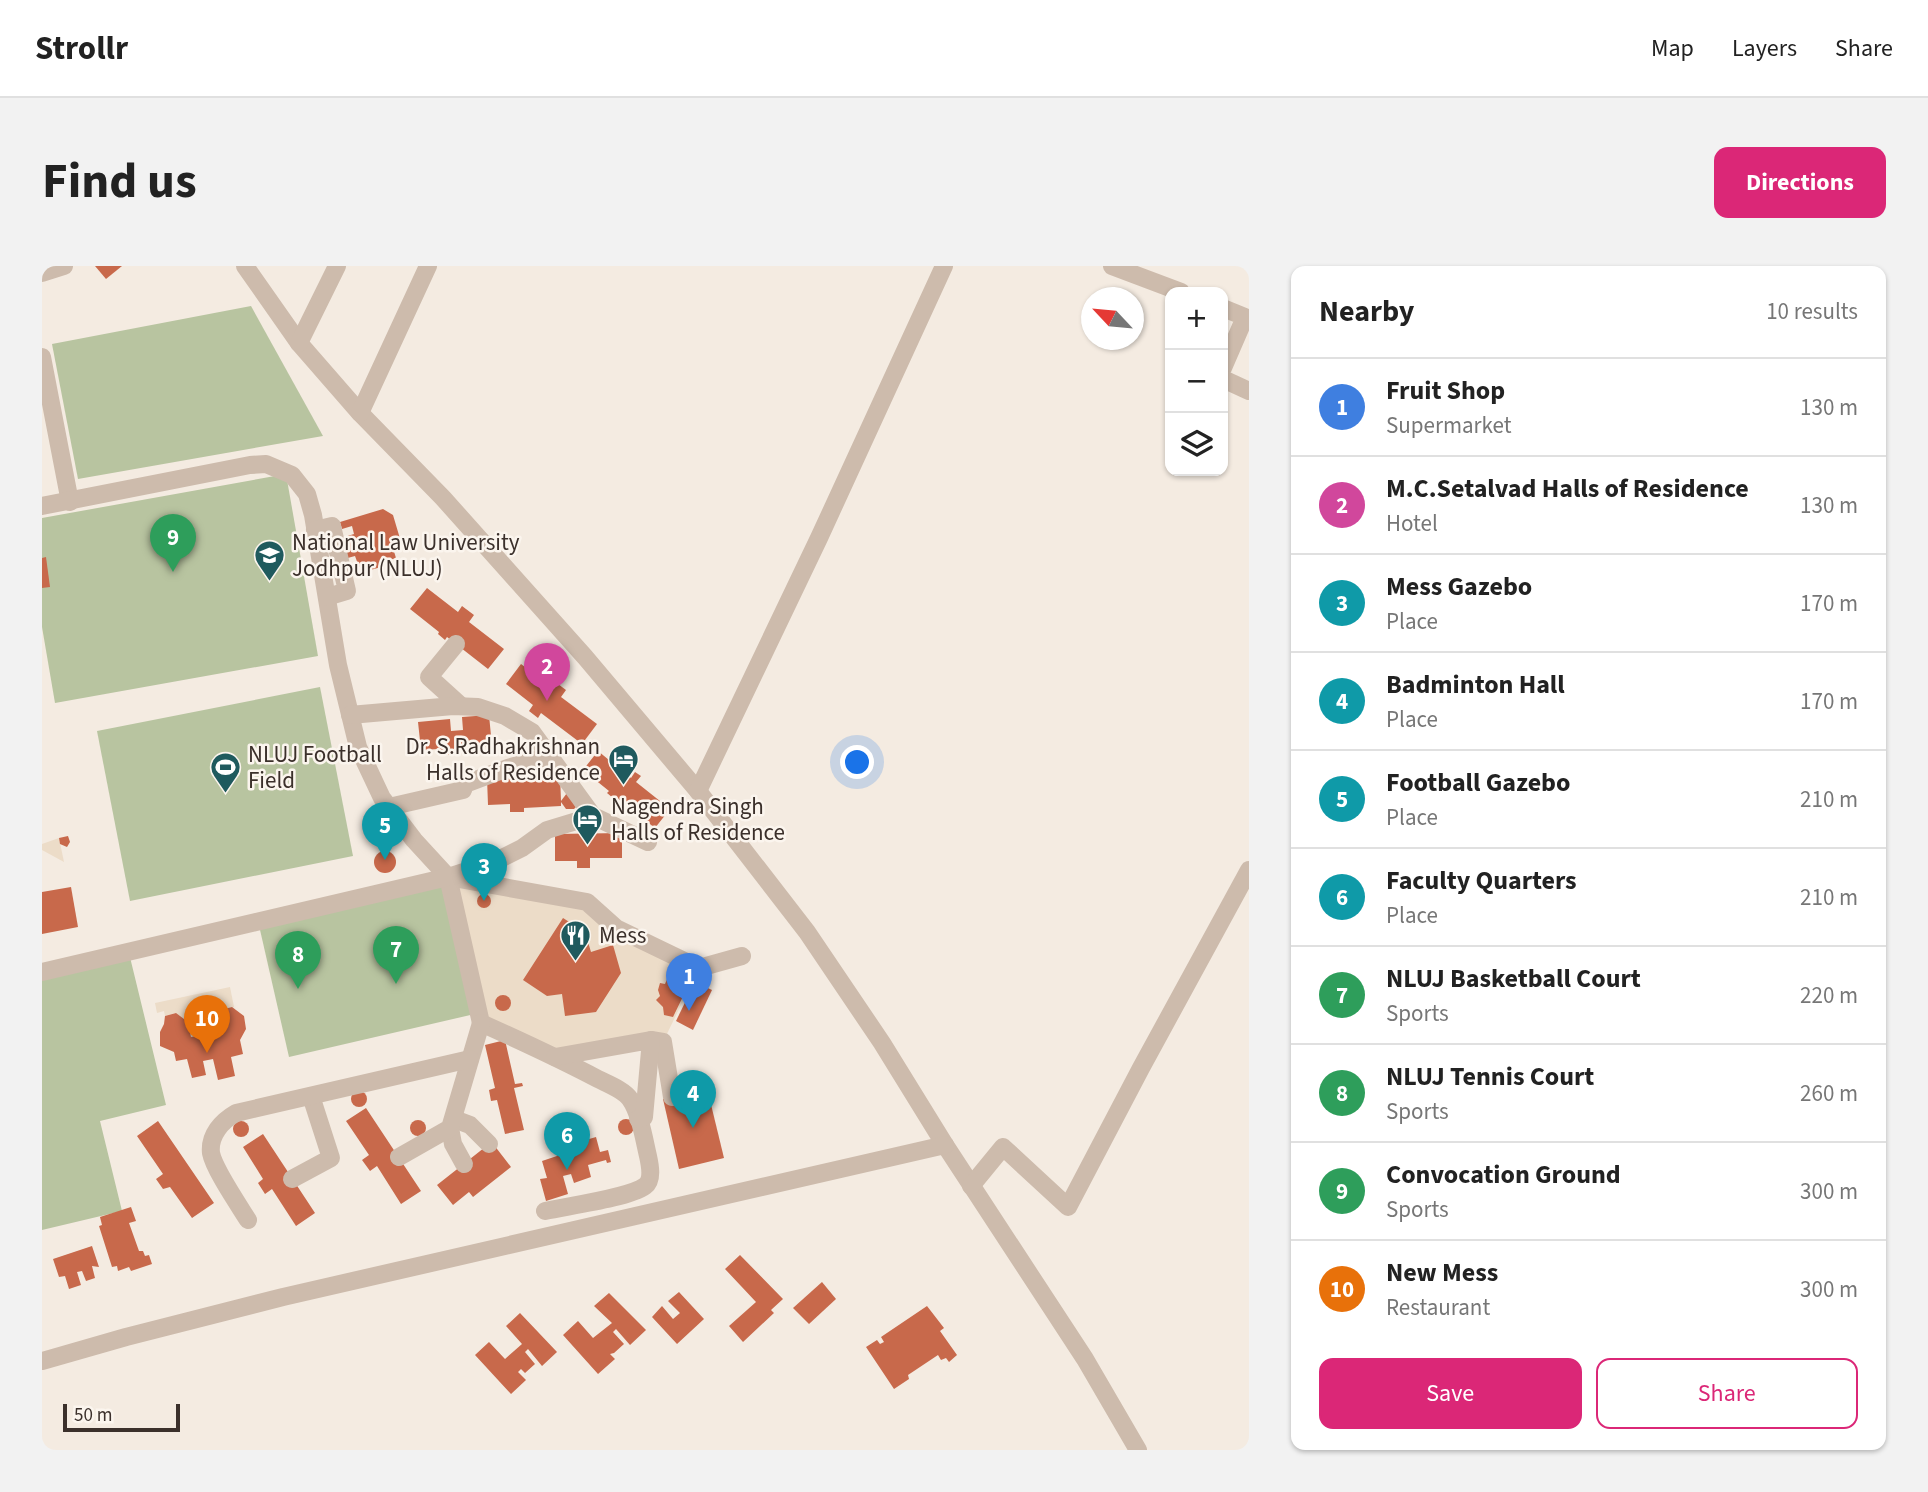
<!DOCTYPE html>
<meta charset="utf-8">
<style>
:root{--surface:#fff;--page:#f2f2f2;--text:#222;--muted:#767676;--line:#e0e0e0;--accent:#db2777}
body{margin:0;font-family:"Source Sans 3",sans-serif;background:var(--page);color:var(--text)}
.controls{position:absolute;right:21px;top:21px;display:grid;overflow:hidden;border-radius:14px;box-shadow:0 2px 5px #0004}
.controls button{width:63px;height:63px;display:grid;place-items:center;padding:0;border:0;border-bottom:2px solid var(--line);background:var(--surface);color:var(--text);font:35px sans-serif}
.compass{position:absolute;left:1039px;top:21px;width:63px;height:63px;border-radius:50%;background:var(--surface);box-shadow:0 2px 5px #0004;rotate:296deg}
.scale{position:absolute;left:21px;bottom:18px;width:117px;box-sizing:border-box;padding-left:7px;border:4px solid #3b302b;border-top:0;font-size:19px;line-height:24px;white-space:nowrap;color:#3b302b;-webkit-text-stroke:5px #fbf5ee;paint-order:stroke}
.you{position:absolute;left:816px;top:497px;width:24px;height:24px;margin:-18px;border:5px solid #fff;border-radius:50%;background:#1a73e8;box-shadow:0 0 0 10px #1a73e833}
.badge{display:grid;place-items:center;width:46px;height:46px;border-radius:50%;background:var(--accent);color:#fff;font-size:23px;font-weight:700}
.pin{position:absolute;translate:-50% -58px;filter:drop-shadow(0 2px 4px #0008)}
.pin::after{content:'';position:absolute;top:37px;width:24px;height:21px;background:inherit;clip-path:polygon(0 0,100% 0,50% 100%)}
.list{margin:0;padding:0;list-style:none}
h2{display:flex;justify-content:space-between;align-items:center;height:91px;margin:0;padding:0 28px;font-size:30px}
h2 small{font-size:23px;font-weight:400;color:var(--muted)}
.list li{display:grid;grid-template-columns:46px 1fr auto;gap:21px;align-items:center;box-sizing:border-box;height:98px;padding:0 28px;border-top:2px solid var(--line)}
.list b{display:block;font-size:26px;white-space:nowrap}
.list p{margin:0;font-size:23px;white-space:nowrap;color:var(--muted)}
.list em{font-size:23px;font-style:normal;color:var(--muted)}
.actions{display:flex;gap:14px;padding:21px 28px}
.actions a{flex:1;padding:16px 0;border:2px solid var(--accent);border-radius:14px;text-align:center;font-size:24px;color:var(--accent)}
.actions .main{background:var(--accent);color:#fff}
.icon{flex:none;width:38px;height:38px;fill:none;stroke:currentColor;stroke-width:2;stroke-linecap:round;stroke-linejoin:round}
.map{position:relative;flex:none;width:1207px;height:1184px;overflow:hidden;border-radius:14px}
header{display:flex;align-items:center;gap:42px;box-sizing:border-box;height:98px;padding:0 35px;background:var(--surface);border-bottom:2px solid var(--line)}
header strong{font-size:33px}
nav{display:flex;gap:38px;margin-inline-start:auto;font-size:24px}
.intro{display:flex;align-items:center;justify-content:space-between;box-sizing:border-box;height:168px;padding:0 42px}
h1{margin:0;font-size:49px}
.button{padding:18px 32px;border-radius:14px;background:var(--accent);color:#fff;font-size:24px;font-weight:700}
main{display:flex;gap:42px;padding:0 42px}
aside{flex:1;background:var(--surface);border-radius:14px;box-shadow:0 2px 5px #0004}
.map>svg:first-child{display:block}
</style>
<header>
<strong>Strollr</strong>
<nav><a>Map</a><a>Layers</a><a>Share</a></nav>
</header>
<div class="intro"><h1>Find us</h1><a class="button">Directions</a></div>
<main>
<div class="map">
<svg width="1207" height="1184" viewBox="0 0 1207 1184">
<rect width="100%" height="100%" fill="#f4ebe1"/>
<g fill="#b8c4a0">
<path d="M 209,40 L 281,170 L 36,213 L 10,78 Z"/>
<path d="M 244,208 L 276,390 L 13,437 L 0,361 L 0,252 Z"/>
<path d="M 278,421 L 311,590 L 88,635 L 55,465 Z"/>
<path d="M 406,611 L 437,747 L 247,791 L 216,655 Z"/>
<path d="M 86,683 L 124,839 L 58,855 L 80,945 L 0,964 L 0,704 Z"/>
</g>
<g fill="#ecdcc8">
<path d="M 17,572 L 22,596 L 0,584 L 0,578 Z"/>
<path d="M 406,611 L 545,636 L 657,702 L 621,776 L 513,791 L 439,757 Z"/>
<path d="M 188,721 L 192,741 L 172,746 L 169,752 L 171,767 L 149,771 L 146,756 L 133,747 L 123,750 L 122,745 L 115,747 L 113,737 Z"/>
</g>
<g fill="#c8694b">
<path d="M 53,0 L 80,0 L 64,13 Z"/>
<path d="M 341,243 L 351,249 L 359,276 L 350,279 L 354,292 L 337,297 L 339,301 L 325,305 L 323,299 L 317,301 L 313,290 L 302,293 L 296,273 L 312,268 L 310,260 L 300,263 L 298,256 Z"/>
<path d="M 4,291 L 8,321 L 0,322 L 0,292 Z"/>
<path d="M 385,322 L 416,346 L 420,340 L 432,349 L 427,356 L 462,383 L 446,403 L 405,371 L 403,374 L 396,368 L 397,366 L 368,343 Z"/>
<path d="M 479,398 L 512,423 L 516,418 L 524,424 L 519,431 L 555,458 L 540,478 L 499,447 L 496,452 L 487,445 L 491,439 L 464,418 Z"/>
<path d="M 447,449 L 450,480 L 412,482 L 413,488 L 398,490 L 397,483 L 379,484 L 376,456 L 408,453 L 409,465 L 421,464 L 420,451 Z"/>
<path d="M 556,485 L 589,512 L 593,506 L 599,510 L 594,516 L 628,543 L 613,562 L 576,533 L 574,535 L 571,532 L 565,527 L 567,525 L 541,504 Z"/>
<path d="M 518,509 L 519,535 L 525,527 L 534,541 L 532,543 L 524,543 L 519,536 L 519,540 L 482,542 L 482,546 L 468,546 L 468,538 L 446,539 L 445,512 Z"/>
<path d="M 580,567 L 580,592 L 548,592 L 548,602 L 535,602 L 535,595 L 513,595 L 513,568 Z"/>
<path d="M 26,570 L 28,576 L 25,581 L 18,578 L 17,572 Z"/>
<circle cx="343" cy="596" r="11"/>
<path d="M 29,621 L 36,661 L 0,668 L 0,626 Z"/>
<circle cx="442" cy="635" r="7"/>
<path d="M 521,652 L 543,666 L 549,686 L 571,679 L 579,707 L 554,746 L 523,750 L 520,728 L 505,730 L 481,714 Z"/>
<path d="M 631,706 L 637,711 L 642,707 L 649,714 L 631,751 L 622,749 L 621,741 L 614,734 L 618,730 L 616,724 L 618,717 L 623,718 L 626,711 Z"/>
<path d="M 653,716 L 670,724 L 651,764 L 634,755 Z"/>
<circle cx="461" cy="737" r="8"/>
<path d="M 190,741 L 202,750 L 204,763 L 198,774 L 201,788 L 189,791 L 193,810 L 176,814 L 171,793 L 161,795 L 164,809 L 150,812 L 145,793 L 134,795 L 132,786 L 118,780 L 118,766 L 122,758 L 123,750 L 134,747 L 146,756 L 149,771 L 171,767 L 169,752 L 172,746 Z"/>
<path d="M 463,774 L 473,818 L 480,817 L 481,820 L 472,822 L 482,864 L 463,868 L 455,834 L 449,835 L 447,824 L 453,822 L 443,779 Z"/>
<path d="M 665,822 L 682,892 L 637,903 L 621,833 Z"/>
<circle cx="317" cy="833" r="8"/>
<path d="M 324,842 L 379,925 L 359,938 L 335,900 L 328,905 L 320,894 L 327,889 L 304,855 Z"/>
<circle cx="584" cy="861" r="8"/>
<circle cx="376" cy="862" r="8"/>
<circle cx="199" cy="863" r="8"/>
<path d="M 116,855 L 172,937 L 150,952 L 128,921 L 121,923 L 114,913 L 121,908 L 95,870 Z"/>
<path d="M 221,868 L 273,947 L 254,960 L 230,923 L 223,928 L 216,917 L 221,913 L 201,881 Z"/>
<path d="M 554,871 L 558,886 L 566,884 L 569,896 L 565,897 L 564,894 L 546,899 L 549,911 L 532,917 L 529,908 L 521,910 L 526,928 L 504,935 L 498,913 L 505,912 L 500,895 L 515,890 L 513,883 Z"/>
<path d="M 447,878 L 452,879 L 469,901 L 431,931 L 427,926 L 411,939 L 395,919 Z"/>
<path d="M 89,941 L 94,955 L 87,957 L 97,985 L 101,985 L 103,990 L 107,989 L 110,998 L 89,1005 L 87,1001 L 76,1005 L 75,1000 L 70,1001 L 57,960 L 60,959 L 58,951 Z"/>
<path d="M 50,980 L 57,1001 L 50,1000 L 53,1012 L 44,1015 L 40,1005 L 35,1006 L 39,1019 L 27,1023 L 23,1010 L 17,1011 L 11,993 Z"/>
<path d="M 698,989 L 741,1033 L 729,1044 L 732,1047 L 701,1076 L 687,1060 L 714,1036 L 683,1003 Z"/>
<path d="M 780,1016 L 794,1033 L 767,1058 L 751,1042 Z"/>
<path d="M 637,1026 L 662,1053 L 635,1078 L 610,1051 L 620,1040 L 631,1053 L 638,1047 L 626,1035 Z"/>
<path d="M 567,1027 L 604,1064 L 588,1079 L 574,1063 L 571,1066 L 582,1078 L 572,1087 L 568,1088 L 573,1093 L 556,1108 L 521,1069 L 536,1055 L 551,1072 L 570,1057 L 552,1040 Z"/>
<path d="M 885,1040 L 902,1062 L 898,1065 L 915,1089 L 907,1096 L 904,1092 L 899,1094 L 896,1089 L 866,1109 L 867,1113 L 852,1123 L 824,1081 L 835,1074 L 838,1078 L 842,1076 L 839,1071 Z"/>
<path d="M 478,1047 L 515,1086 L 500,1100 L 486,1083 L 483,1086 L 493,1098 L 483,1107 L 479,1103 L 476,1106 L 484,1114 L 469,1128 L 433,1089 L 447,1076 L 463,1093 L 480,1078 L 464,1060 Z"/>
</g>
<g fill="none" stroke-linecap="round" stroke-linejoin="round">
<g stroke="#cdbbac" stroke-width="18">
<path d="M 203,0 L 257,77 L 318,147 L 401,232 L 543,391 L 656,525 L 765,666 L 840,777 L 903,879 L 1043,1093 L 1096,1184"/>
<path d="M 1070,0 L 1139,26"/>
<path d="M 0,7 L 22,0"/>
<path d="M 1181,42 L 1203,51 L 1181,102"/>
<path d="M 257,77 L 295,0"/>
<path d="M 0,91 L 28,236"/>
<path d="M 1181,113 L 1207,125"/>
<path d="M 318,147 L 386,0"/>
<path d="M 0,240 L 208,199 L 224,198 L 250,209 L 265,228 L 271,249 L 296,399 L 316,481 L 340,532 L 372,574 L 406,611 L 545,636 L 574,662 L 657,702 L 700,690"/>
<path d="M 273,264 L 290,260 L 305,325 L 285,331"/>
<path d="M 414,378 L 387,411 L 419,440"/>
<path d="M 308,449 L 411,440 L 436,441 L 463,450 L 490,466 L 551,550 L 606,576"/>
<path d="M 656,525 L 777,272 L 902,0"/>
<path d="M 347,541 L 421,524 L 423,518 L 466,502 L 507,490"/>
<path d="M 406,611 L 439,757 C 479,775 518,793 556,813 C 566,818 582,824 588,833 C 598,847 602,873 606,890 C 608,899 611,914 603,920 C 587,932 525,940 503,945"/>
<path d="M 0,706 L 406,611 L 452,596 L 480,582 L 505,564 L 551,550"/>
<path d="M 609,774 L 621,776 L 630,831"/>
<path d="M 513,791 L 609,774 L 602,851 L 596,853"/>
<path d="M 412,853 L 428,859 L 447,878"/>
<path d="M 408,862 L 411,878 L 422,898"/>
<path d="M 357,891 L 408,862 L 439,757"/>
<path d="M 250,913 L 289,892 L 269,830"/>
<path d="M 929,920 L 961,881 L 1026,941 L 1099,802 L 1207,604"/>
<path d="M 206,954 C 196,938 172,903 169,887 C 167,869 180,855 194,847 L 428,793"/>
<path d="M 0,1095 L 84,1071 L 241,1031 L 903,879"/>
</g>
</g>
<defs>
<symbol id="university-pin" viewBox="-11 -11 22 30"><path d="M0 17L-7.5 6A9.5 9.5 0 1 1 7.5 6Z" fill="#1f5a5e" stroke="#fbf5ee"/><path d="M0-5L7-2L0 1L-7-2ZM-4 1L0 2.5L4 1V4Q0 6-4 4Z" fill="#fff"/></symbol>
<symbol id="hotel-pin" viewBox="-11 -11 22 30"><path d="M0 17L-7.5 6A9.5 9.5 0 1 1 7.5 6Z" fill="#1f5a5e" stroke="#fbf5ee"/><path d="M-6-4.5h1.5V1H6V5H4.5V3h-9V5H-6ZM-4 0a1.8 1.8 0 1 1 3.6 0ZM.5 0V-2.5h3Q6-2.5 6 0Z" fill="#fff"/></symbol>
<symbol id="stadium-pin" viewBox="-11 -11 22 30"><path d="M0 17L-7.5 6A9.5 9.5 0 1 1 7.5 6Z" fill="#1f5a5e" stroke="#fbf5ee"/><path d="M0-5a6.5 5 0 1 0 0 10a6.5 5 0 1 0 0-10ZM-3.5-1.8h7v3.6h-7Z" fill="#fff"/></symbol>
<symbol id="restaurant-pin" viewBox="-11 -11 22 30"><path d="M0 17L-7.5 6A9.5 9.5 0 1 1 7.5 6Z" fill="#1f5a5e" stroke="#fbf5ee"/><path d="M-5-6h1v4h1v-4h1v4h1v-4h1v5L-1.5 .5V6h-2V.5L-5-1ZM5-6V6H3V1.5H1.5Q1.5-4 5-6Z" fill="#fff"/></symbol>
</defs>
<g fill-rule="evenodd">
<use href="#university-pin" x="210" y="272" width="35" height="47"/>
<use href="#hotel-pin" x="564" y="476" width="35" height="47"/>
<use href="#stadium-pin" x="166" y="484" width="35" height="47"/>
<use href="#hotel-pin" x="528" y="536" width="35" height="47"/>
<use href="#restaurant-pin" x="516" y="652" width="35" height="47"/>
</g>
<g text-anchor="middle" stroke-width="5" stroke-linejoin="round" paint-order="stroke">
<g font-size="23" fill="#3b302b" stroke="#fbf5ee" text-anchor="start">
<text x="250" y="284">National Law University<tspan x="250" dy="26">Jodhpur (NLUJ)</tspan></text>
<text x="558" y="488" text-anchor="end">Dr. S.Radhakrishnan<tspan x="558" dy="26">Halls of Residence</tspan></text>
<text x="206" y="496">NLUJ Football<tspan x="206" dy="26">Field</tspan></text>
<text x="569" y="548">Nagendra Singh<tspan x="569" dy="26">Halls of Residence</tspan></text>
<text x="557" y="677">Mess</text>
</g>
</g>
</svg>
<div class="controls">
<button>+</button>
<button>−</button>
<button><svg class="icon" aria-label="layers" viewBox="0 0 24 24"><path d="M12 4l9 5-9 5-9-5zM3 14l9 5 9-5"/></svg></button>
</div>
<svg class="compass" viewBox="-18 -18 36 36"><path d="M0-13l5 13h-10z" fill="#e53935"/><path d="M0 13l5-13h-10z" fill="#767676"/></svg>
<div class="scale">50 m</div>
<div class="you"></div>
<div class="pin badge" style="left:647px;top:745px;background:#3f7fe0">1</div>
<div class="pin badge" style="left:505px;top:435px;background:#d1479c">2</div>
<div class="pin badge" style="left:442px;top:635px;background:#0f9aa8">3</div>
<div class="pin badge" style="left:651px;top:862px;background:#0f9aa8">4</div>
<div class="pin badge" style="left:343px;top:594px;background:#0f9aa8">5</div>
<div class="pin badge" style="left:525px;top:904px;background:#0f9aa8">6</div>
<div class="pin badge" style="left:354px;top:718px;background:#2e9e5b">7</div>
<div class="pin badge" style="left:256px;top:723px;background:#2e9e5b">8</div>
<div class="pin badge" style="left:131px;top:306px;background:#2e9e5b">9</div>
<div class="pin badge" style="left:165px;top:787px;background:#e8710a">10</div>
</div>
<aside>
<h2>Nearby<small>10 results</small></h2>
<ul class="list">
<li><span class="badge" style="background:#3f7fe0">1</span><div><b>Fruit Shop</b><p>Supermarket</p></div><em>130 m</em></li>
<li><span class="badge" style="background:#d1479c">2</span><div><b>M.C.Setalvad Halls of Residence</b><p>Hotel</p></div><em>130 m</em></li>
<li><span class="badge" style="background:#0f9aa8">3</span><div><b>Mess Gazebo</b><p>Place</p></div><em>170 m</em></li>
<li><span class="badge" style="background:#0f9aa8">4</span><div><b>Badminton Hall</b><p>Place</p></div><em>170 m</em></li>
<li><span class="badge" style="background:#0f9aa8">5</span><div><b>Football Gazebo</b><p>Place</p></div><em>210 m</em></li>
<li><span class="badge" style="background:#0f9aa8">6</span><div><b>Faculty Quarters</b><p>Place</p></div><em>210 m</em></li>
<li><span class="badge" style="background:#2e9e5b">7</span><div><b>NLUJ Basketball Court</b><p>Sports</p></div><em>220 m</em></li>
<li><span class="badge" style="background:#2e9e5b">8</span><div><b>NLUJ Tennis Court</b><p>Sports</p></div><em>260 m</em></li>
<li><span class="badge" style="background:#2e9e5b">9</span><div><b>Convocation Ground</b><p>Sports</p></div><em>300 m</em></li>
<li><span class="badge" style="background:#e8710a">10</span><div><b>New Mess</b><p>Restaurant</p></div><em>300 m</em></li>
</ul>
<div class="actions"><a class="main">Save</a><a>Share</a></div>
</aside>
</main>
